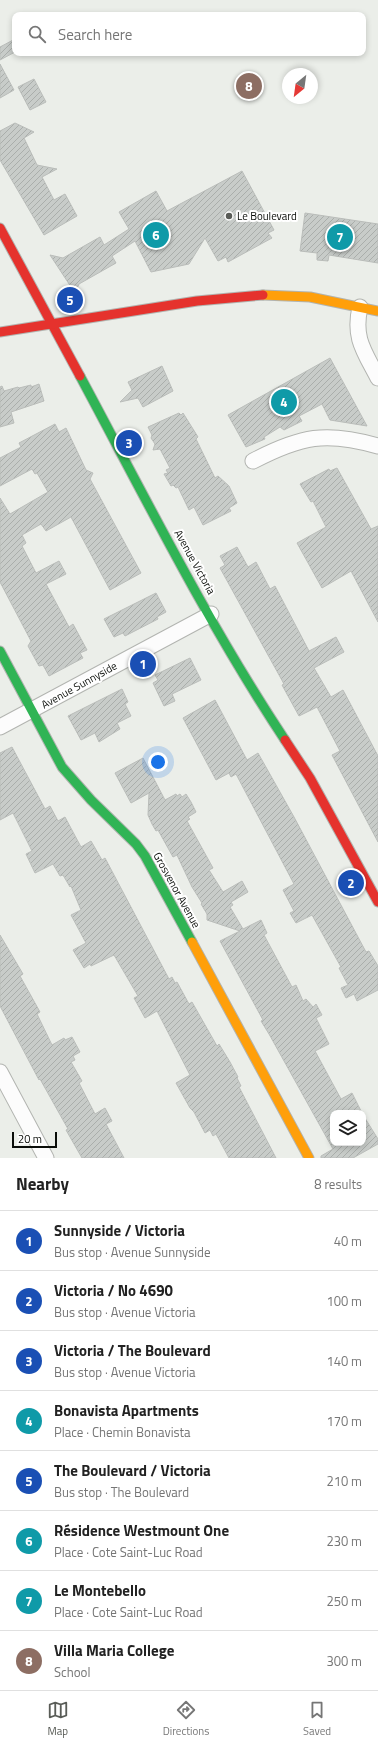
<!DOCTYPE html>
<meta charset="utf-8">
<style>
:root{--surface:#fff;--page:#f2f2f2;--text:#222;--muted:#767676;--line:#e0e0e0;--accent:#595c57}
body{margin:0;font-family:"Titillium Web",sans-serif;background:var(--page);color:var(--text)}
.controls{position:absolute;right:12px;bottom:12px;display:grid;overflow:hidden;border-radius:8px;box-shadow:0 2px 6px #0003}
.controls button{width:36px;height:36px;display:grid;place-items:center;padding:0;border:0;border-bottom:1px solid var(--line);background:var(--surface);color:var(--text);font:20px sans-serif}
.compass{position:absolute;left:282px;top:68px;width:36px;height:36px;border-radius:50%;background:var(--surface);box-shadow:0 2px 6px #0003;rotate:209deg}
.scale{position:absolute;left:12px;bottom:10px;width:45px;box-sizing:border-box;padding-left:4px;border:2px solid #0a0d09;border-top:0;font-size:11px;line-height:14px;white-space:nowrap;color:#0a0d09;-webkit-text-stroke:3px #fff;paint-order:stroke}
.you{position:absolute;left:158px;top:762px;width:14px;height:14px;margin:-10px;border:3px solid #fff;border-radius:50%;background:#1a73e8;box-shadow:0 0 0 6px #1a73e833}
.badge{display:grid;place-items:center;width:26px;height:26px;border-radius:50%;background:var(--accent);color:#fff;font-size:13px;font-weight:700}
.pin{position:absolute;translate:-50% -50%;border:2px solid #fff;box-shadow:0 1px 4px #0006}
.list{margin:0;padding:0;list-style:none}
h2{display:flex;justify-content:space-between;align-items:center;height:52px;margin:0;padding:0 16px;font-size:17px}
h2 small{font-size:13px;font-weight:400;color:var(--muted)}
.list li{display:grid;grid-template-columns:26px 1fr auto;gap:12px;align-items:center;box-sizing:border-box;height:60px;padding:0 16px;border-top:1px solid var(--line)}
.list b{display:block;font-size:15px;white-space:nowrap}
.list p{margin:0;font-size:13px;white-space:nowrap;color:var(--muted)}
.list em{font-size:13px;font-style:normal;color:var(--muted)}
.icon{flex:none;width:22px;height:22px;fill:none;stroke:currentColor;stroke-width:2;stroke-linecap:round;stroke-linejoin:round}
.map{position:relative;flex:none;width:378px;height:1158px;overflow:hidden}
.search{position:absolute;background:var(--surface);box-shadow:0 2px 6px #0003;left:12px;right:12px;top:12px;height:44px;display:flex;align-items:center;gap:10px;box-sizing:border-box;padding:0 14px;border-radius:8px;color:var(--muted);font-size:15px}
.sheet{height:532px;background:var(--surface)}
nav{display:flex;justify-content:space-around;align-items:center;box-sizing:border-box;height:56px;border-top:1px solid var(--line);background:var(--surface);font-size:11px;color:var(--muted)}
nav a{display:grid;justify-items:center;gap:2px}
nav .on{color:var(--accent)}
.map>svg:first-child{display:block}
</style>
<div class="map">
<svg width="378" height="1158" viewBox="0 0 378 1158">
<defs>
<pattern id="building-hatch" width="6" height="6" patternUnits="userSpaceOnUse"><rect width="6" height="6" fill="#c8ccc9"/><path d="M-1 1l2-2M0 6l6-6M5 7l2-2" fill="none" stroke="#aaaeab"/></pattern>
</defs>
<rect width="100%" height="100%" fill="#ebeee9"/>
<g fill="url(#building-hatch)" stroke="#babdba">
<path d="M 15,39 L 15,52 L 0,60 L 0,47 Z"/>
<path d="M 0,64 L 14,90 L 0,98 Z"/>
<path d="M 34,79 L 46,102 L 30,110 L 18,87 Z"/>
<path d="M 15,123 L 34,132 L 24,138 L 37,165 L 57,169 L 42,177 L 54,200 L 65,194 L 77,216 L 44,235 L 0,160 L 0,131 Z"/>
<path d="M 242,171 L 274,230 L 268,233 L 272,238 L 228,262 L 226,257 L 218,261 L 205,238 L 189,264 L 151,272 L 135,241 L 112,256 L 116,263 L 79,284 L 75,293 L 50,255 L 63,258 L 100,237 L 104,245 L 129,229 L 119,212 L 156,191 L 167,211 Z"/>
<path d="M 305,213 L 378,224 L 378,263 L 329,255 L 328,261 L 317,260 L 317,253 L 300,251 Z"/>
<path d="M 330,358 L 367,426 L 330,420 L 322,404 L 299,416 L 302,421 L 284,430 L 280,427 L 264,437 L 265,439 L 246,447 L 228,415 Z"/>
<path d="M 162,366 L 173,391 L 143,407 L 138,398 L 120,402 L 132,390 L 128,382 Z"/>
<path d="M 39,384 L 44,401 L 11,412 L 14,423 L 0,427 L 0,387 L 2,386 L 4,391 L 18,387 L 19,388 L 31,385 L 31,387 Z"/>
<path d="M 179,413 L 181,415 L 183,413 L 198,437 L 196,439 L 215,478 L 218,476 L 229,486 L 237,503 L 229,508 L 231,511 L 203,525 L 194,507 L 189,510 L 178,487 L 176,488 L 173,485 L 171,486 L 164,474 L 168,473 L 166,470 L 170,468 L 160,449 L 153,450 L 155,444 L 151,438 L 152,435 L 148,427 Z"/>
<path d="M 55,424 L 59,432 L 66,428 L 86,470 L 93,473 L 90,479 L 141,573 L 110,590 L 71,517 L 46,531 L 41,524 L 22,535 L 26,543 L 22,546 L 36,573 L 59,561 L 66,574 L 46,584 L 69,627 L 73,624 L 87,650 L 80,653 L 83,658 L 49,676 L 43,665 L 39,666 L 28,646 L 31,641 L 0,582 L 0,498 L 10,514 L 48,492 L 37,473 L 35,474 L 32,469 L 0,486 L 0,458 L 21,447 L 19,443 Z"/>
<path d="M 337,468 L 371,529 L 378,526 L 378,622 L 351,571 L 322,588 L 297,543 L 326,527 L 313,501 L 311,502 L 300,484 L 329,469 L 330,471 Z"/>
<path d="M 237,547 L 248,567 L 256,562 L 270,589 L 275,586 L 309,651 L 336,637 L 344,652 L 314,668 L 331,697 L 343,690 L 378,756 L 378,842 L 332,755 L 340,751 L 317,707 L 299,716 L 282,685 L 284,684 L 220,568 L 225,565 L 220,556 Z"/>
<path d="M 156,593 L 166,612 L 157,617 L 158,619 L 125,636 L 123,633 L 114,637 L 104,619 Z"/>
<path d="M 190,658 L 201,680 L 172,694 L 175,701 L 164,706 L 153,683 L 158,680 L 155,675 Z"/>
<path d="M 122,689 L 128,702 L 125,704 L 131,716 L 117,723 L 120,729 L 99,742 L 95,733 L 81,740 L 68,716 Z"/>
<path d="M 215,700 L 247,760 L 258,753 L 294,817 L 366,952 L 369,951 L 378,966 L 378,990 L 357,1001 L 354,994 L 346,998 L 341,988 L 348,985 L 339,968 L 341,967 L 312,915 L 296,923 L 290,913 L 294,911 L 283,890 L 294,884 L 236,774 L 231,777 L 229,773 L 216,780 L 183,718 Z"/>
<path d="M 12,747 L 45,809 L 50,806 L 58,821 L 65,817 L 81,847 L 91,841 L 102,860 L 105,858 L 169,979 L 172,977 L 175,983 L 177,982 L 189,1004 L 192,1002 L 217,1046 L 219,1044 L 230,1062 L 238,1077 L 237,1078 L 241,1086 L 239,1087 L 276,1158 L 229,1158 L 216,1134 L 213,1136 L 210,1130 L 205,1133 L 194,1112 L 190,1108 L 176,1083 L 190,1075 L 157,1011 L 145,1018 L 134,998 L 138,996 L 114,955 L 91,966 L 90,964 L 84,968 L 73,950 L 86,943 L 71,915 L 81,910 L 71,886 L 70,887 L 63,875 L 60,876 L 53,864 L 35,873 L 26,854 L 32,851 L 13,813 L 0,820 L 0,753 Z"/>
<path d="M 143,758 L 165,800 L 176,794 L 177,796 L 180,794 L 182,797 L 186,794 L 191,802 L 196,812 L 188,817 L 190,819 L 187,821 L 213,868 L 209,870 L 223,892 L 242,881 L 248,892 L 231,902 L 233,905 L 230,907 L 243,929 L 261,920 L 267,933 L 264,935 L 292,987 L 296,985 L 303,1001 L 306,999 L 313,1007 L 316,1004 L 322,1015 L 316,1018 L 329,1044 L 315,1051 L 341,1099 L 352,1093 L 362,1113 L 333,1113 L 333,1143 L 363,1143 L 363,1115 L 378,1139 L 378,1144 L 353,1158 L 321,1158 L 321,1156 L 333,1149 L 269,1034 L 261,1021 L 263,1020 L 220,941 L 240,931 L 207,920 L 207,914 L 201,904 L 202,903 L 192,887 L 177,855 L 173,857 L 158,830 L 156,831 L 152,824 L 148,815 L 149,793 L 131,803 L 115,773 Z"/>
<path d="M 0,935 L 23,974 L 20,976 L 40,1012 L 37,1014 L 52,1045 L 64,1038 L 65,1040 L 72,1037 L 80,1052 L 73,1056 L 75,1060 L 71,1062 L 82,1081 L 79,1083 L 95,1114 L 105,1108 L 112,1121 L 106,1124 L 124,1158 L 82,1158 L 66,1130 L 68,1129 L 40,1079 L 39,1080 L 0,1006 Z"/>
</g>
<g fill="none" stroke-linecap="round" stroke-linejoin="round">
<defs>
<g id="street">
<path d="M 360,307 C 353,338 364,351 378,378"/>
<path d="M 253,461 C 301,436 326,431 378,446"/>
<path d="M 0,727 L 211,614"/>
<path d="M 0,1072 L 46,1158"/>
</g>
<g id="fast">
<path d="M 80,376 C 146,499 208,624 285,740"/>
<path d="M 0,651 L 62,767 L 91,800 L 136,844 L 145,856 L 192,942"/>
</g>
<g id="slow">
<path d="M 263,295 L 310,297 L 378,311"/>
<path d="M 192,942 L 309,1158"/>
</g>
<g id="jam">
<path d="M 0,228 L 80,376"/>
<path d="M 0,332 L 197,301 L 263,295"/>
<path d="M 285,740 L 310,778 L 378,902"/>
</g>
</defs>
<use href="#street" stroke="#b2b4b0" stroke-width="17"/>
<use href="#fast" stroke="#b2b4b0" stroke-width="11"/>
<use href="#slow" stroke="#b2b4b0" stroke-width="11"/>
<use href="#jam" stroke="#b2b4b0" stroke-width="11"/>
<use href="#street" stroke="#fcfcfc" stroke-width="15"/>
<use href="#fast" stroke="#30b455" stroke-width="9"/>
<use href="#slow" stroke="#ff9f0a" stroke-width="9"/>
<use href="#jam" stroke="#e5322d" stroke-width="9"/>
</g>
<circle fill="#595c57" stroke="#fff" stroke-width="1.5" cx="229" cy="216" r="4"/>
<g text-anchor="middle" stroke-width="4" stroke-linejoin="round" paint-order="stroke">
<g font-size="11" fill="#0a0d09" stroke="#fff" text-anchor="start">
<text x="237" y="220">Le Boulevard</text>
</g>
<g font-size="11" fill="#0a0d09" stroke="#fff">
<text transform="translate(195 562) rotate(61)" y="4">Avenue Victoria</text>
<text transform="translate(79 685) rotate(-29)" y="4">Avenue Sunnyside</text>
<text transform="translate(177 890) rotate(61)" y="4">Grosvenor Avenue</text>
</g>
</g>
</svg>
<div class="controls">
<button><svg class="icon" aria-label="layers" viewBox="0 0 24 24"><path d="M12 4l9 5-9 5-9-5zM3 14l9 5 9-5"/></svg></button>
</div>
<svg class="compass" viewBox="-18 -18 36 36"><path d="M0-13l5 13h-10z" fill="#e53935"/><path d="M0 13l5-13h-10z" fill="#767676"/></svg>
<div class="scale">20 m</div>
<div class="you"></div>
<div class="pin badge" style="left:143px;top:664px;background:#1a4fb4">1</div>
<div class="pin badge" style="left:351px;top:883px;background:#1a4fb4">2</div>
<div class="pin badge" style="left:129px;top:443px;background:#1a4fb4">3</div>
<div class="pin badge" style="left:284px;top:402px;background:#0f9aa8">4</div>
<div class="pin badge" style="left:70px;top:300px;background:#1a4fb4">5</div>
<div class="pin badge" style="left:156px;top:235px;background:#0f9aa8">6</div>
<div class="pin badge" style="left:340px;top:237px;background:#0f9aa8">7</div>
<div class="pin badge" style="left:249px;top:86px;background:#8d6e63">8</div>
<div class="search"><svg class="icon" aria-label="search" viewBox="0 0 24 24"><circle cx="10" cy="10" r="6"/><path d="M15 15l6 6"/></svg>Search here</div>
</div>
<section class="sheet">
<h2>Nearby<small>8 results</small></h2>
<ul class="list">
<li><span class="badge" style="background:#1a4fb4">1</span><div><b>Sunnyside / Victoria</b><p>Bus stop · Avenue Sunnyside</p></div><em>40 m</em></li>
<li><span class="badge" style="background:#1a4fb4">2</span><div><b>Victoria / No 4690</b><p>Bus stop · Avenue Victoria</p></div><em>100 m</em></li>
<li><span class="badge" style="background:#1a4fb4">3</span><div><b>Victoria / The Boulevard</b><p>Bus stop · Avenue Victoria</p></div><em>140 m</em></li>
<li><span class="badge" style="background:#0f9aa8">4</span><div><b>Bonavista Apartments</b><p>Place · Chemin Bonavista</p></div><em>170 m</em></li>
<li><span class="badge" style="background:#1a4fb4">5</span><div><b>The Boulevard / Victoria</b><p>Bus stop · The Boulevard</p></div><em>210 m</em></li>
<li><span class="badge" style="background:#0f9aa8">6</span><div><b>Résidence Westmount One</b><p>Place · Cote Saint-Luc Road</p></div><em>230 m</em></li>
<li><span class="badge" style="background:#0f9aa8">7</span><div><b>Le Montebello</b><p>Place · Cote Saint-Luc Road</p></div><em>250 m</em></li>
<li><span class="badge" style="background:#8d6e63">8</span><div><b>Villa Maria College</b><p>School</p></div><em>300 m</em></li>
</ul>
</section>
<nav>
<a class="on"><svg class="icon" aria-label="map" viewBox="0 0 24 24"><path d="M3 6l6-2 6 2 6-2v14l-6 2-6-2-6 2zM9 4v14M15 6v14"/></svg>Map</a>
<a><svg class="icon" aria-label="directions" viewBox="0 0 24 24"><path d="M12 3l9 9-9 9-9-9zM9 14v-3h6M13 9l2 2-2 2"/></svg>Directions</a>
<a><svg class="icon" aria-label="saved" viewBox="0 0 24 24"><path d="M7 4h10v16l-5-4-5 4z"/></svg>Saved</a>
</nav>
